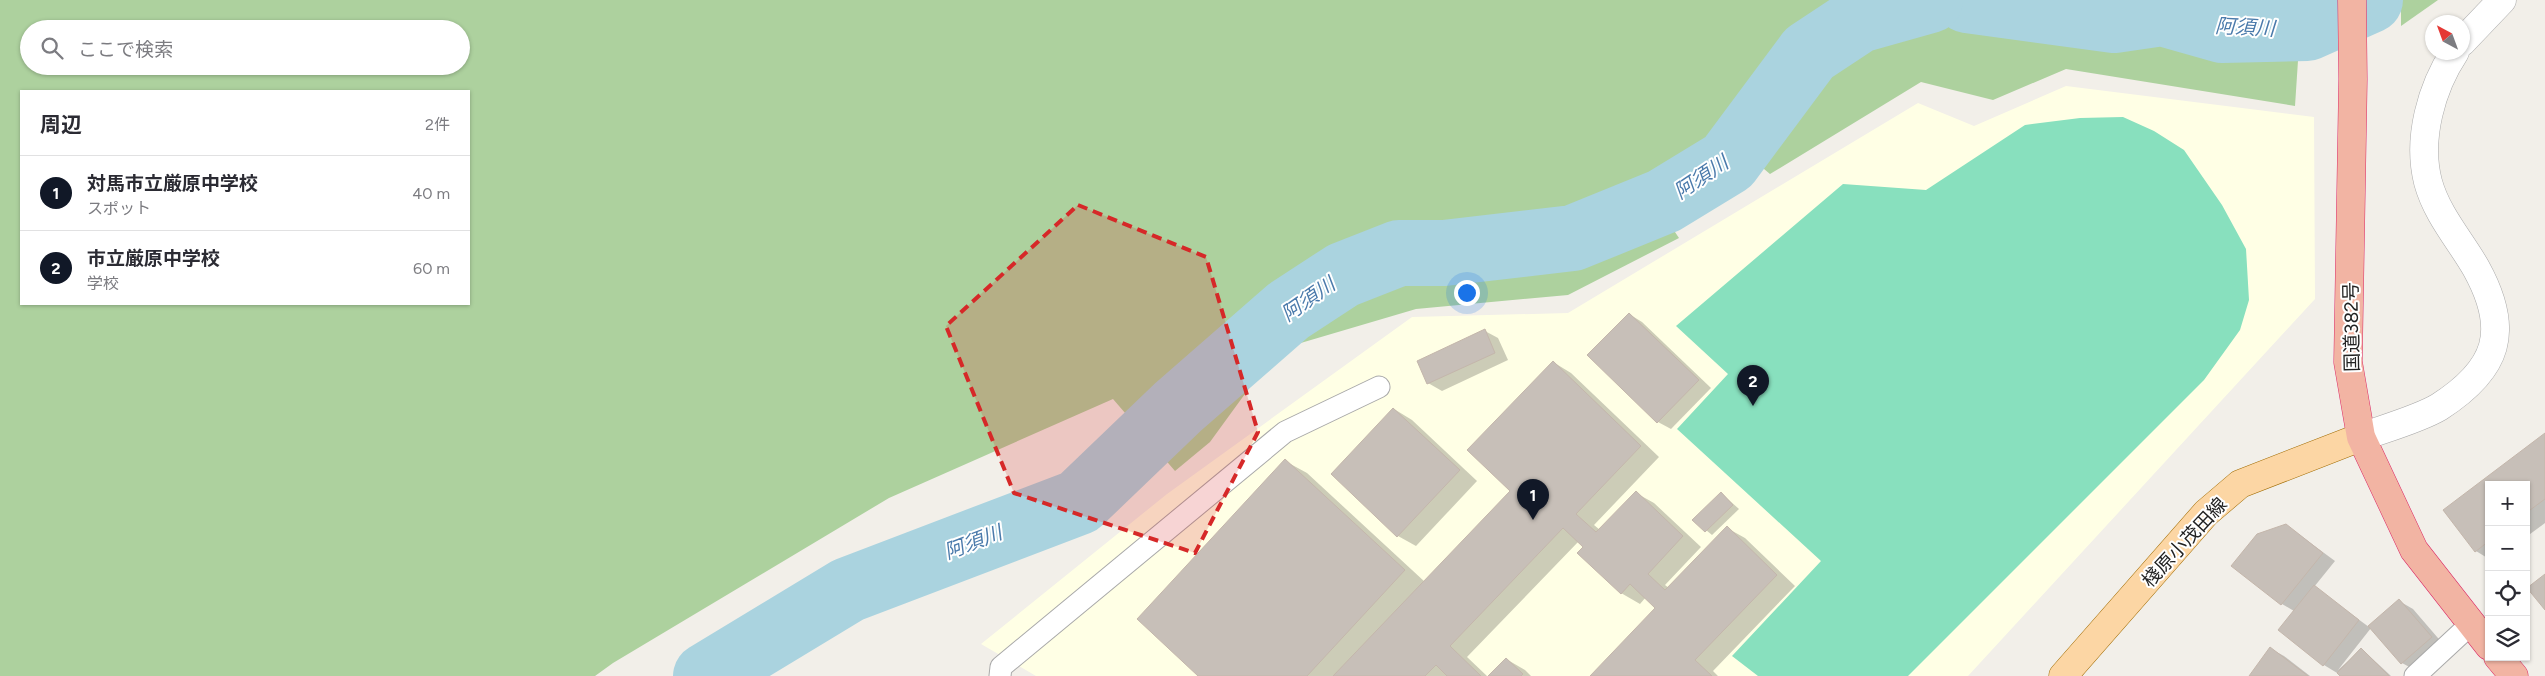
<!DOCTYPE html>
<html lang="ja">
<meta charset="utf-8">
<style>
:root{--surface:#fff;--page:#f7f7f7;--text:#2b2b33;--muted:#7c7c81;--line:#e1e1e2;--accent:#111827}
body{margin:0;font-family:Figtree,"Noto Sans JP",sans-serif;background:var(--page);color:var(--text)}
.controls{position:absolute;right:15px;bottom:15px;display:grid;overflow:hidden;border-radius:0px;box-shadow:0 1px 4px #0004}
.controls button{width:45px;height:45px;display:grid;place-items:center;padding:0;border:0;border-bottom:1px solid var(--line);background:var(--surface);color:var(--text);font:25px sans-serif}
.compass{position:absolute;left:2425px;top:15px;width:45px;height:45px;border-radius:50%;background:var(--surface);box-shadow:0 1px 4px #0004;rotate:319deg}
.you{position:absolute;left:1466px;top:292px;width:18px;height:18px;margin:-12px;border:4px solid #fff;border-radius:50%;background:#1a73e8;box-shadow:0 0 0 8px #1a73e833}
.badge{display:grid;place-items:center;width:32px;height:32px;border-radius:50%;background:var(--accent);color:#fff;font-size:16px;font-weight:700}
.pin{position:absolute;translate:-50% -41px;filter:drop-shadow(0 1px 2px #0008)}
.pin::after{content:'';position:absolute;top:26px;width:18px;height:15px;background:inherit;clip-path:polygon(0 0,100% 0,50% 100%)}
.list{margin:0;padding:0;list-style:none}
h2{display:flex;justify-content:space-between;align-items:center;height:65px;margin:0;padding:0 20px;font-size:21px}
h2 small{font-size:16px;font-weight:400;color:var(--muted)}
.list li{display:grid;grid-template-columns:32px 1fr auto;gap:15px;align-items:center;box-sizing:border-box;height:75px;padding:0 20px;border-top:1px solid var(--line)}
.list b{display:block;font-size:19px;white-space:nowrap}
.list p{margin:0;font-size:16px;white-space:nowrap;color:var(--muted)}
.list em{font-size:16px;font-style:normal;color:var(--muted)}
.icon{flex:none;width:28px;height:28px;fill:none;stroke:currentColor;stroke-width:2;stroke-linecap:round;stroke-linejoin:round}
.map{position:relative;flex:none;width:2545px;height:676px;overflow:hidden}
.search{position:absolute;background:var(--surface);box-shadow:0 1px 4px #0004;left:20px;top:20px;width:450px;height:55px;display:flex;align-items:center;gap:12px;box-sizing:border-box;padding:0 18px;border-radius:28px;color:var(--muted);font-size:19px}
.panel{position:absolute;background:var(--surface);box-shadow:0 1px 4px #0004;left:20px;top:90px;width:450px;height:215px;border-radius:0px}
.map>svg:first-child{display:block}
</style>
<div class="map">
<svg width="2545" height="676" viewBox="0 0 2545 676">
<rect width="100%" height="100%" fill="#f2efe9"/>
<path fill="#ffffe5" d="M 2066,86 L 2314,117 L 2315,299 L 1968,676 L 1036,676 L 981,644 L 1167,494 L 1412,317 L 1568,313 L 1918,103 L 1974,126 Z"/>
<g fill="#add19e" fill-rule="evenodd">
<path d="M 0,0 L 2302,0 L 2295,106 L 2066,69 L 1993,100 L 1921,82 L 1770,174 L 1721,133 L 1650,195 L 1679,238 L 1568,295 L 1416,309 L 1277,350 L 1210,442 L 1175,471 L 1113,399 L 889,498 L 613,663 L 595,676 L 0,676 ZM 29,29 L 461,29 L 461,66 L 29,66 ZM 21,91 L 469,91 L 469,304 L 21,304 Z"/>
<path d="M 2401,0 L 2438,0 L 2401,26 Z"/>
</g>
<path fill="#88e0be" d="M 2123,117 L 2154,131 L 2184,150 L 2222,205 L 2246,249 L 2249,300 L 2240,330 L 2204,380 L 1908,676 L 1758,676 L 1732,656 L 1821,561 L 1677,429 L 1728,374 L 1676,326 L 1843,184 L 1926,190 L 2025,125 L 2080,118 Z"/>
<g fill="#0003">
<path d="M 1629,314 L 1642,322 L 1711,388 L 1671,429 L 1658,422 Z"/>
<path d="M 1485,331 L 1498,338 L 1508,360 L 1442,391 L 1428,383 Z"/>
<path d="M 1553,362 L 1571,373 L 1659,457 L 1594,525 L 1600,530 L 1636,493 L 1654,503 L 1701,547 L 1665,585 L 1669,588 L 1727,528 L 1745,538 L 1795,586 L 1713,671 L 1718,676 L 1591,676 L 1657,608 L 1646,597 L 1640,604 L 1621,593 L 1579,541 L 1467,657 L 1487,676 L 1200,676 L 1285,461 L 1307,473 L 1425,582 L 1512,491 Z"/>
<path d="M 1394,409 L 1412,420 L 1477,481 L 1416,546 L 1398,536 Z"/>
<path d="M 2545,434 L 2545,523 L 2526,537 L 2526,485 L 2489,485 L 2489,559 L 2476,551 L 2444,511 Z"/>
<path d="M 1721,493 L 1739,509 L 1712,535 L 1694,520 Z"/>
<path d="M 2286,525 L 2335,561 L 2314,587 L 2369,627 L 2399,601 L 2413,609 L 2444,645 L 2415,670 L 2402,663 L 2371,628 L 2338,670 L 2362,649 L 2391,676 L 2342,676 L 2324,665 L 2294,611 L 2282,604 Z"/>
<path d="M 2271,649 L 2284,656 L 2310,676 L 2250,676 Z"/>
<path d="M 1506,659 L 1525,670 L 1531,676 L 1490,676 Z"/>
</g>
<g fill="none" stroke-linecap="round" stroke-linejoin="round">
<g stroke="#aad3df" stroke-width="66">
<path d="M 1967,0 L 2114,20 L 2162,13 L 2222,30 L 2307,28 L 2370,0"/>
<path d="M 706,676 L 848,590 L 1079,502 L 1178,407 L 1288,311 L 1343,275 L 1399,253 L 1444,253 L 1573,238 L 1664,201 L 1728,162 L 1809,53 L 1859,20 L 1930,0"/>
</g>
</g>
<g fill="#c7bfb8" stroke="#c4b6ab">
<path d="M 1629,313 L 1699,380 L 1657,423 L 1587,355 Z"/>
<path d="M 1485,329 L 1495,353 L 1427,384 L 1417,361 Z"/>
<path d="M 1553,361 L 1641,446 L 1576,514 L 1596,532 L 1636,491 L 1683,536 L 1648,574 L 1665,590 L 1727,526 L 1777,575 L 1695,660 L 1712,676 L 1590,676 L 1655,608 L 1630,584 L 1621,594 L 1577,553 L 1583,547 L 1563,528 L 1450,646 L 1481,676 L 1447,676 L 1436,665 L 1425,676 L 1333,676 L 1510,491 L 1467,450 Z"/>
<path d="M 1393,408 L 1460,470 L 1397,537 L 1331,474 Z"/>
<path d="M 2545,433 L 2545,499 L 2526,513 L 2526,485 L 2489,485 L 2489,541 L 2475,552 L 2443,510 Z"/>
<path d="M 1285,459 L 1405,570 L 1307,676 L 1198,676 L 1137,619 Z"/>
<path d="M 1721,492 L 1733,505 L 1705,532 L 1692,520 Z"/>
<path d="M 2286,524 L 2323,553 L 2281,605 L 2231,566 L 2257,534 Z"/>
<path d="M 2545,574 L 2545,610 L 2527,588 Z"/>
<path d="M 2314,585 L 2359,620 L 2323,666 L 2278,630 Z"/>
<path d="M 2399,599 L 2432,637 L 2401,664 L 2368,626 Z"/>
<path d="M 2270,647 L 2308,676 L 2249,676 Z"/>
<path d="M 2361,648 L 2389,676 L 2340,676 L 2337,673 Z"/>
<path d="M 1506,658 L 1523,674 L 1521,676 L 1488,676 Z"/>
</g>
<g fill="none" stroke-linecap="round" stroke-linejoin="round">
<defs>
<g id="service">
<path d="M 1000,676 L 1001,667 L 1285,432 L 1379,387"/>
<path d="M 2415,676 L 2471,624"/>
</g>
<g id="tertiary">
<path d="M 2462,42 L 2502,0"/>
<path d="M 2361,437 C 2383,429 2419,419 2439,407 C 2498,369 2511,331 2476,268 C 2460,240 2437,215 2428,182 C 2417,139 2431,88 2455,52"/>
</g>
<path id="primary" d="M 2063,676 L 2206,513 L 2240,484 L 2361,437"/>
<g id="trunk">
<path d="M 2352,0 L 2353,79 L 2348,362 L 2361,437 L 2414,550 L 2489,646"/>
<path d="M 2498,657 L 2514,676"/>
</g>
</defs>
<use href="#service" stroke="#a9a9a9" stroke-width="23"/>
<use href="#tertiary" stroke="#a9a9a9" stroke-width="29"/>
<use href="#primary" stroke="#a06b00" stroke-width="29"/>
<use href="#trunk" stroke="#dc2a67" stroke-width="29"/>
<use href="#service" stroke="#fff" stroke-width="21"/>
<use href="#tertiary" stroke="#fff" stroke-width="28"/>
<use href="#primary" stroke="#fcd6a4" stroke-width="28"/>
<use href="#trunk" stroke="#f2b4a3" stroke-width="28"/>
</g>
<path fill="#d62828" fill-opacity="0.2" stroke="#d62828" stroke-width="4" stroke-dasharray="10 6" stroke-linejoin="round" d="M 1078,205 L 1206,257 L 1258,432 L 1195,553 L 1014,493 L 946,326 Z"/>
<g text-anchor="middle" stroke-width="4" stroke-linejoin="round" paint-order="stroke">
<g font-size="19" fill="#222" stroke="#fff">
<text transform="translate(2351 327) rotate(-91)" y="7">国道382号</text>
<text transform="translate(2184 542) rotate(-47)" y="7">棧原小茂田線</text>
</g>
<g font-size="20" font-style="italic" fill="#4a7aab" stroke="#fff">
<text transform="translate(2245 27) rotate(3)" y="7">阿須川</text>
<text transform="translate(1701 177) rotate(-34)" y="7">阿須川</text>
<text transform="translate(1308 299) rotate(-35)" y="7">阿須川</text>
<text transform="translate(973 542) rotate(-21)" y="7">阿須川</text>
</g>
</g>
</svg>
<div class="controls">
<button>+</button>
<button>−</button>
<button><svg class="icon" aria-label="locate" viewBox="0 0 24 24"><circle cx="12" cy="12" r="6"/><path d="M12 2v4M12 18v4M2 12h4M18 12h4"/></svg></button>
<button><svg class="icon" aria-label="layers" viewBox="0 0 24 24"><path d="M12 4l9 5-9 5-9-5zM3 14l9 5 9-5"/></svg></button>
</div>
<svg class="compass" viewBox="-18 -18 36 36"><path d="M0-13l5 13h-10z" fill="#e53935"/><path d="M0 13l5-13h-10z" fill="#7c7c81"/></svg>
<div class="you"></div>
<div class="pin badge" style="left:1533px;top:520px">1</div>
<div class="pin badge" style="left:1753px;top:406px">2</div>
<div class="search"><svg class="icon" aria-label="search" viewBox="0 0 24 24"><circle cx="10" cy="10" r="6"/><path d="M15 15l6 6"/></svg>ここで検索</div>
<section class="panel">
<h2>周辺<small>2件</small></h2>
<ul class="list">
<li><span class="badge">1</span><div><b>対馬市立厳原中学校</b><p>スポット</p></div><em>40 m</em></li>
<li><span class="badge">2</span><div><b>市立厳原中学校</b><p>学校</p></div><em>60 m</em></li>
</ul>
</section>
</div>
